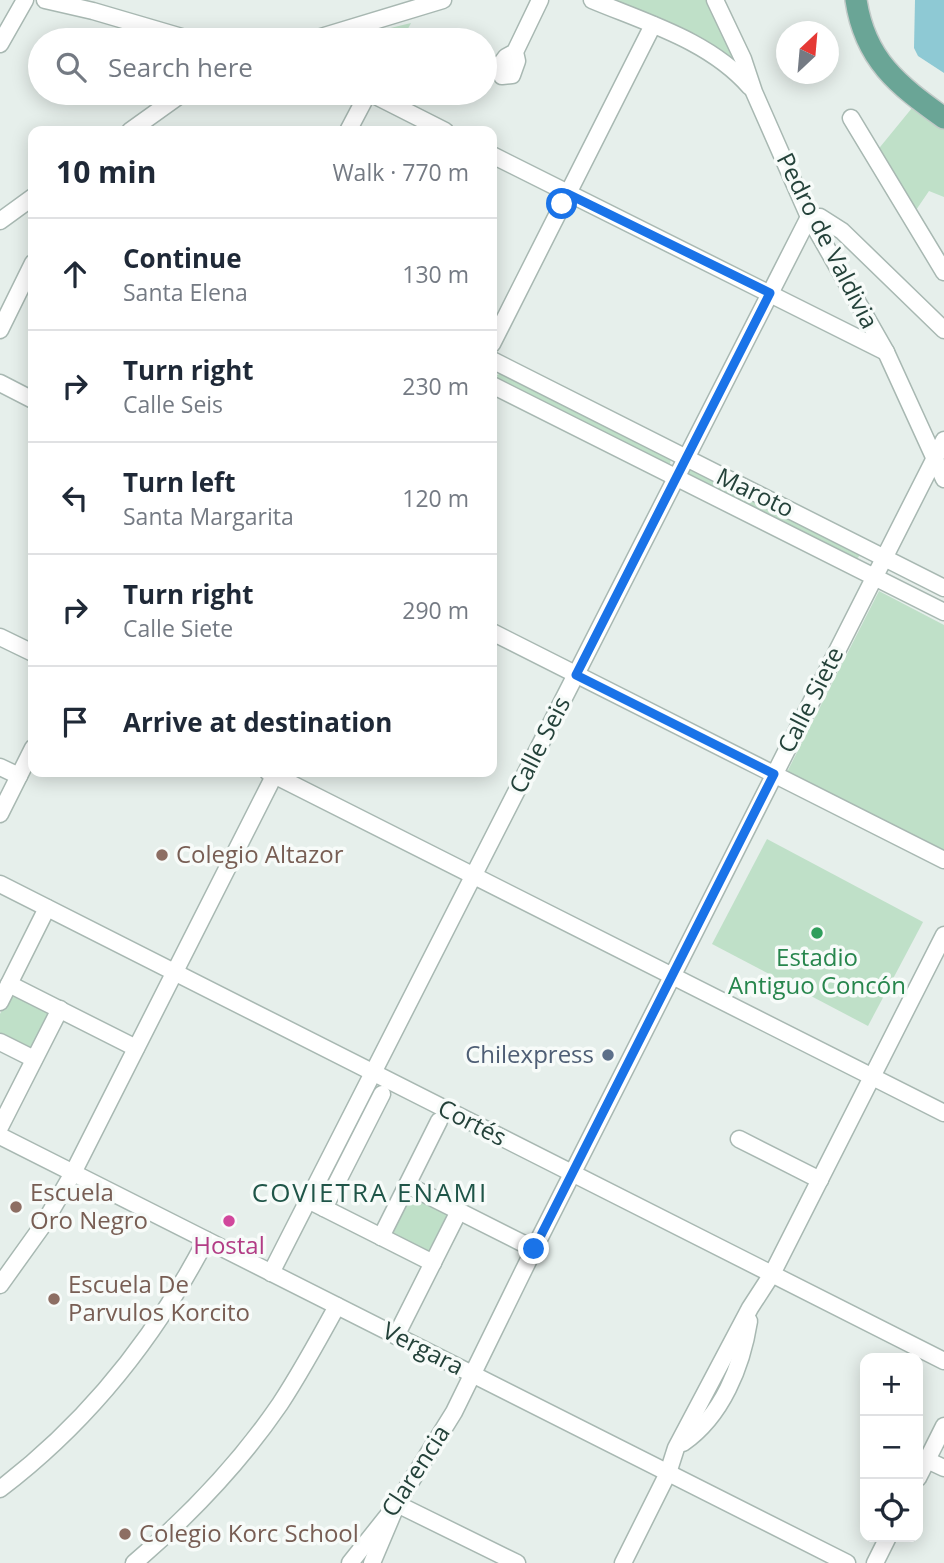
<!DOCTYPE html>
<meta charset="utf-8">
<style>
:root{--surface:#fff;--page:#f6f6f7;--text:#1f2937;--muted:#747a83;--line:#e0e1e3}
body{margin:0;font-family:"Open Sans",sans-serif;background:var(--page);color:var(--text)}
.controls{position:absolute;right:21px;bottom:21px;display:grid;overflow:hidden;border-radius:14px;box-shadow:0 4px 18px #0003}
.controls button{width:63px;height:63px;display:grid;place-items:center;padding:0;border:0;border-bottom:2px solid var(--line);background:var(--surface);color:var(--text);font:35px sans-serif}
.compass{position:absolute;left:776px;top:21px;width:63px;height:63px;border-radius:50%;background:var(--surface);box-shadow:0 4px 18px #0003;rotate:26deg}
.stop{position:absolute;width:21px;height:21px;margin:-16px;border:5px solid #1a73e8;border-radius:50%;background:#fff}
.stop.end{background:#1a73e8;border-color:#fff;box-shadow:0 2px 7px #0008}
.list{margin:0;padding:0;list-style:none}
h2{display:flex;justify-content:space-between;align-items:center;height:91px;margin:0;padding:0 28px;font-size:30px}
h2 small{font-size:23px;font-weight:400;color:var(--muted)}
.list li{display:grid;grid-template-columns:46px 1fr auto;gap:21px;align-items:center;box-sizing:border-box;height:112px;padding:0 28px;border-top:2px solid var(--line)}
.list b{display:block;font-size:26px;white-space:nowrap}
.list p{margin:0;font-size:23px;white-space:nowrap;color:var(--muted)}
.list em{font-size:23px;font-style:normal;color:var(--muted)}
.icon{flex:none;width:38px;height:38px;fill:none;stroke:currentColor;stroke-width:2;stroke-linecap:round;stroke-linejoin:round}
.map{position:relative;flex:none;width:944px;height:1563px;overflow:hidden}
.search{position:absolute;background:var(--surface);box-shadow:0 4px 18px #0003;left:28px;top:28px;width:469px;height:77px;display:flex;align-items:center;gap:18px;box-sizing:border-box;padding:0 24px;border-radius:38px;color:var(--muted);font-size:26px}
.panel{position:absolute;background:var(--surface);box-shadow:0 4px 18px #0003;left:28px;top:126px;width:469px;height:651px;border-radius:14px}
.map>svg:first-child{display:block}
</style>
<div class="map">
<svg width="944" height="1563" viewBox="0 0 944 1563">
<rect width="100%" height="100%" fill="#e6efeb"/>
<g fill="#bfe0c8">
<path d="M 615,0 L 706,0 L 734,61 L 653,16 Z"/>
<path d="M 411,23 L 402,40 L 341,40 Z"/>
<path d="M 912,108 L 944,128 L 944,197 L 929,191 L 914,213 L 876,152 Z"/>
<path d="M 504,372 L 671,458 L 670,464 L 664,465 L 499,383 L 497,375 Z"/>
<path d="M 685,465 L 861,554 L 854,562 L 682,477 Z"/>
<path d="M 879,591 L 944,625 L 944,857 L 785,776 Z"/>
<path d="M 767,839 L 923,922 L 868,1026 L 712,944 Z"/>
<path d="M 12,991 L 52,1012 L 32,1052 L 0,1036 L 0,1014 Z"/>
<path d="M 410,1192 L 451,1214 L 431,1255 L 388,1234 Z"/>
</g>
<path fill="#8ec9d4" d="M 915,0 L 944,0 L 944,73 L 918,56 L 914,48 Z"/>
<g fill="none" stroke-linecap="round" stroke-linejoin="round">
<defs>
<g id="minor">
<path d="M 45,0 L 93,11 L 192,40"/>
<path d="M 592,0 C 647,23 710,41 750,87"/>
<path d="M 715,0 L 743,59 L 754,92 L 809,217 L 886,352 L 944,479"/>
<path d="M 311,40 L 443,0"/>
<path d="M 0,44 L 25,0"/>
<path d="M 515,52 L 517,61 L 512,75 L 502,76 L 498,68 L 506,57 L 515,52 L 540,0"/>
<path d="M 370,93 L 445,131"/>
<path d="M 851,118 L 944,272"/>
<path d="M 130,131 L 183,93"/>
<path d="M 348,131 L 368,93"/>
<path d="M 492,155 L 886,352"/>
<path d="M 809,217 L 820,217 L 842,231 L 944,330"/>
<path d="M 0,221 L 33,197"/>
<path d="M 0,330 L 33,263"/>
<path d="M 492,344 L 653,25"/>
<path d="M 492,360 L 944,588"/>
<path d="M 0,383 L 33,400"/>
<path d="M 492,385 L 944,612"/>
<path d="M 492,632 L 944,860"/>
<path d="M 0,637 L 33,653"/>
<path d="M 0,767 L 19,776"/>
<path d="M 268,772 L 944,1113"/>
<path d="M 0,814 L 33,748"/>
<path d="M 0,884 L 944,1361"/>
<path d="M 9,984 L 136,1048"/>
<path d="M 0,1002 L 47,908"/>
<path d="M 0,1042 L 34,1059"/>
<path d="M 0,1127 L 60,1009"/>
<path d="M 0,1136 L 847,1563"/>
<path d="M 739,1139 L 820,1180"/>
<path d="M 407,1185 L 534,1249"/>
<path d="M 308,1200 L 433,1263"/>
<path d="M 324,1208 L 382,1094"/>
<path d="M 381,1237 L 439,1121"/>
<path d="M 271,1273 L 809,217"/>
<path d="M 0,1285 L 43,1225 L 73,1173 L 276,772"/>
<path d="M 396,1336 L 459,1211"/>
<path d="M 683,1443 C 722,1416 742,1366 749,1321"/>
<path d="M 927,1460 L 944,1468"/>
<path d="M 918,1478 L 944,1426"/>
<path d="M 0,1489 C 88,1422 155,1338 206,1240"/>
<path d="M 134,1563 C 189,1516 239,1464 280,1404 C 301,1372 319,1339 337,1306"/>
<path d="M 350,1563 L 397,1504 L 454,1412 L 534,1249 L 944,440"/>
<path d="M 372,1563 L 397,1504 L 517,1563"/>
<path d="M 623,1563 L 668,1473 L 676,1448 L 750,1308 L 772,1274 L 944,935"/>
<path d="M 875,1563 L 888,1537"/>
</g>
<path id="major" d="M 856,0 C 865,60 898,85 944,118"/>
</defs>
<use href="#minor" stroke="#a8b8b2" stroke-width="19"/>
<use href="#major" stroke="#c2cac8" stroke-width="24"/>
<use href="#minor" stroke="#fff" stroke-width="16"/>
<use href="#major" stroke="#6aa596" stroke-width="21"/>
</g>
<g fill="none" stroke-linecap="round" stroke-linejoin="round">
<path stroke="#1a73e8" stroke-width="9" d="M 534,1249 L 774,774 L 576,675 L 770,293 L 568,194 L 562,204"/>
</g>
<g fill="#8d6e63" stroke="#f7fbf9" stroke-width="2.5">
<circle cx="162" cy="855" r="7"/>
<circle cx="16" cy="1207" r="7"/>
<circle cx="54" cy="1299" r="7"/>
<circle cx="125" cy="1534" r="7"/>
</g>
<circle fill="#2e9e5b" stroke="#f7fbf9" stroke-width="2.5" cx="817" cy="933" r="7"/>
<circle fill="#5c6f8a" stroke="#f7fbf9" stroke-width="2.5" cx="608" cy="1055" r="7"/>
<circle fill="#d1479c" stroke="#f7fbf9" stroke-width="2.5" cx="229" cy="1221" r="7"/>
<g text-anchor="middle" stroke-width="7" stroke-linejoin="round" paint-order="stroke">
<g font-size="24" fill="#24423a" stroke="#f7fbf9">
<text transform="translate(827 241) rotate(63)" y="8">Pedro de Valdivia</text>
<text transform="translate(755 493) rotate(26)" y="8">Maroto</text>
<text transform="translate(811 700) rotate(-63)" y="8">Calle Siete</text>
<text transform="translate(540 745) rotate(-63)" y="8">Calle Seis</text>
<text transform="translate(472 1123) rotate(27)" y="8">Cortés</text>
<text transform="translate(423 1349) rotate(27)" y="8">Vergara</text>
<text transform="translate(416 1471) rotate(-57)" y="8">Clarencia</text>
</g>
<g font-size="24" fill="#785e54" stroke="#f7fbf9" text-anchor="start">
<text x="176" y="863">Colegio Altazor</text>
<text x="30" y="1201">Escuela<tspan x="30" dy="28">Oro Negro</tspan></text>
<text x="68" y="1293">Escuela De<tspan x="68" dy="28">Parvulos Korcito</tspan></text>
<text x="139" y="1542">Colegio Korc School</text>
</g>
<g font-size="24" fill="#27864d" stroke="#f7fbf9">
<text x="817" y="966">Estadio<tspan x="817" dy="28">Antiguo Concón</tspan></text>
</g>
<g font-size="24" fill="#4e5e75" stroke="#f7fbf9" text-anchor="end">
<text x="594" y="1063">Chilexpress</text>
</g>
<g font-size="24" fill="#b23c85" stroke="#f7fbf9">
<text x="229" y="1254">Hostal</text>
</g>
<g font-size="26" letter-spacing="2" fill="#1f5548" stroke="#f7fbf9">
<text x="370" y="1202">COVIETRA ENAMI</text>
</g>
</g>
</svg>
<div class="controls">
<button>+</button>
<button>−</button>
<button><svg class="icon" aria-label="locate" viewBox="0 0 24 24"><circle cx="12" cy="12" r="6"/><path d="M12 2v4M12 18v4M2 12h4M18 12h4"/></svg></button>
</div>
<svg class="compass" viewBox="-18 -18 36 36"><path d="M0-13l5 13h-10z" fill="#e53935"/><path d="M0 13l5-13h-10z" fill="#747a83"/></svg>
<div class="stop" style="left:562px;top:204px"></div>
<div class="stop end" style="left:534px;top:1249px"></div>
<div class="search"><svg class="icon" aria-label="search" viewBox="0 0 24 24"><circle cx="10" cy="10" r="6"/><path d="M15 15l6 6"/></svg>Search here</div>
<section class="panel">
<h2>10 min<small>Walk · 770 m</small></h2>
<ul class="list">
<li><svg class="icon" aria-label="ahead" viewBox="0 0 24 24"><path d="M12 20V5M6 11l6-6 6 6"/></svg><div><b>Continue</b><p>Santa Elena</p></div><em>130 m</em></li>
<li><svg class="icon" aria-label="right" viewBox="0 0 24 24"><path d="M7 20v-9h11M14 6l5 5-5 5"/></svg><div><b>Turn right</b><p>Calle Seis</p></div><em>230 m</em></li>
<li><svg class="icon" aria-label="left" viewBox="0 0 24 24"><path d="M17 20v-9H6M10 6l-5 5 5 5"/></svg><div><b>Turn left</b><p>Santa Margarita</p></div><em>120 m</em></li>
<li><svg class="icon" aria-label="right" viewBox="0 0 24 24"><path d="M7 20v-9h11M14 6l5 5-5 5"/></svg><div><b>Turn right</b><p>Calle Siete</p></div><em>290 m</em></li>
<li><svg class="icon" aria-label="arrive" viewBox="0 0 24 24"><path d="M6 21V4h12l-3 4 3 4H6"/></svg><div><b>Arrive at destination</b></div></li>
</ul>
</section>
</div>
